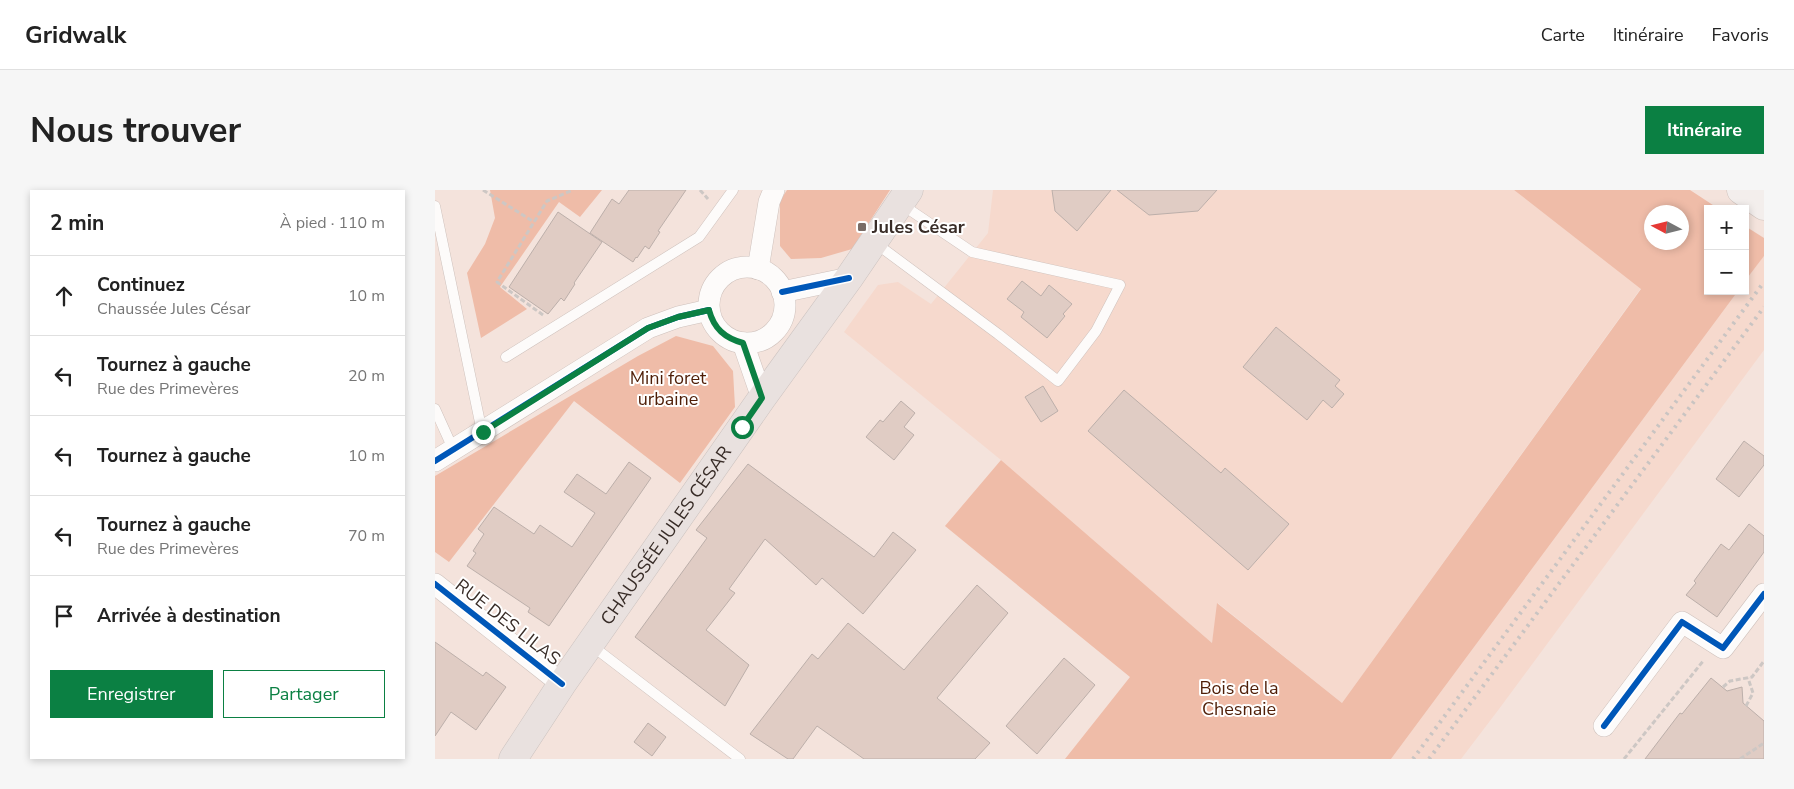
<!DOCTYPE html>
<html lang="fr">
<meta charset="utf-8">
<style>
:root{--surface:#fff;--page:#f6f6f6;--text:#222;--muted:#767676;--line:#e0e0e0;--accent:#0b8043}
body{margin:0;font-family:"Nunito Sans",sans-serif;background:var(--page);color:var(--text)}
.controls{position:absolute;right:15px;top:15px;display:grid;overflow:hidden;border-radius:0px;box-shadow:0 2px 8px #0003}
.controls button{width:45px;height:45px;display:grid;place-items:center;padding:0;border:0;border-bottom:1px solid var(--line);background:var(--surface);color:var(--text);font:25px sans-serif}
.compass{position:absolute;left:1209px;top:15px;width:45px;height:45px;border-radius:50%;background:var(--surface);box-shadow:0 2px 8px #0003;rotate:277deg}
.stop{position:absolute;width:15px;height:15px;margin:-11px;border:4px solid #0b8043;border-radius:50%;background:#fff}
.stop.end{background:#0b8043;border-color:#fff;box-shadow:0 1px 5px #0008}
.list{margin:0;padding:0;list-style:none}
h2{display:flex;justify-content:space-between;align-items:center;height:65px;margin:0;padding:0 20px;font-size:21px}
h2 small{font-size:16px;font-weight:400;color:var(--muted)}
.list li{display:grid;grid-template-columns:32px 1fr auto;gap:15px;align-items:center;box-sizing:border-box;height:80px;padding:0 20px;border-top:1px solid var(--line)}
.list b{display:block;font-size:19px;white-space:nowrap}
.list p{margin:0;font-size:16px;white-space:nowrap;color:var(--muted)}
.list em{font-size:16px;font-style:normal;color:var(--muted)}
.actions{display:flex;gap:10px;padding:15px 20px}
.actions a{flex:1;padding:11px 0;border:1px solid var(--accent);border-radius:0px;text-align:center;font-size:18px;color:var(--accent)}
.actions .main{background:var(--accent);color:#fff}
.icon{flex:none;width:28px;height:28px;fill:none;stroke:currentColor;stroke-width:2;stroke-linecap:round;stroke-linejoin:round}
.map{position:relative;flex:none;width:1329px;height:569px;overflow:hidden;border-radius:0px}
header{display:flex;align-items:center;gap:30px;box-sizing:border-box;height:70px;padding:0 25px;background:var(--surface);border-bottom:1px solid var(--line)}
header strong{font-size:24px}
nav{display:flex;gap:28px;margin-inline-start:auto;font-size:18px}
.intro{display:flex;align-items:center;justify-content:space-between;box-sizing:border-box;height:120px;padding:0 30px}
h1{margin:0;font-size:35px}
.button{padding:12px 22px;border-radius:0px;background:var(--accent);color:#fff;font-size:18px;font-weight:700}
main{display:flex;gap:30px;padding:0 30px}
aside{flex:1;background:var(--surface);border-radius:0px;box-shadow:0 2px 8px #0003}
.map>svg:first-child{display:block}
</style>
<header>
<strong>Gridwalk</strong>
<nav><a>Carte</a><a>Itinéraire</a><a>Favoris</a></nav>
</header>
<div class="intro"><h1>Nous trouver</h1><a class="button">Itinéraire</a></div>
<main>
<aside>
<h2>2 min<small>À pied · 110 m</small></h2>
<ul class="list">
<li><svg class="icon" aria-label="ahead" viewBox="0 0 24 24"><path d="M12 20V5M6 11l6-6 6 6"/></svg><div><b>Continuez</b><p>Chaussée Jules César</p></div><em>10 m</em></li>
<li><svg class="icon" aria-label="left" viewBox="0 0 24 24"><path d="M17 20v-9H6M10 6l-5 5 5 5"/></svg><div><b>Tournez à gauche</b><p>Rue des Primevères</p></div><em>20 m</em></li>
<li><svg class="icon" aria-label="left" viewBox="0 0 24 24"><path d="M17 20v-9H6M10 6l-5 5 5 5"/></svg><div><b>Tournez à gauche</b></div><em>10 m</em></li>
<li><svg class="icon" aria-label="left" viewBox="0 0 24 24"><path d="M17 20v-9H6M10 6l-5 5 5 5"/></svg><div><b>Tournez à gauche</b><p>Rue des Primevères</p></div><em>70 m</em></li>
<li><svg class="icon" aria-label="arrive" viewBox="0 0 24 24"><path d="M6 21V4h12l-3 4 3 4H6"/></svg><div><b>Arrivée à destination</b></div></li>
</ul>
<div class="actions"><a class="main">Enregistrer</a><a>Partager</a></div>
</aside>
<div class="map">
<svg width="1329" height="569" viewBox="0 0 1329 569">
<rect width="100%" height="100%" fill="#f4e3dc"/>
<g fill="#f6d9cd">
<path d="M 558,0 L 1079,0 L 1206,98 L 907,513 L 783,413 L 777,453 L 566,270 L 409,142 L 443,95 L 463,92 L 496,114 L 553,43 Z"/>
<path d="M 1329,66 L 1329,160 L 1064,519 L 1026,569 L 956,569 L 1303,101 L 1310,101 L 1310,91 Z"/>
</g>
<g fill="#efbca8" fill-rule="evenodd">
<path d="M 55,0 L 167,0 L 145,27 L 124,12 L 65,97 L 92,119 L 46,148 L 32,83 L 50,54 L 60,28 Z"/>
<path d="M 352,0 L 455,0 L 417,59 L 386,68 L 356,69 L 345,56 L 345,11 Z"/>
<path d="M 1079,0 L 1255,0 L 1284,19 L 1273,19 L 1273,101 L 1303,101 L 956,569 L 630,569 L 695,487 L 510,336 L 566,270 L 777,453 L 782,413 L 907,513 L 1206,99 ZM 1216,22 L 1246,22 L 1246,52 L 1216,52 Z"/>
<path d="M 1310,36 L 1329,48 L 1329,66 L 1310,91 Z"/>
<path d="M 241,146 L 278,156 L 298,181 L 300,217 L 245,293 L 139,211 L 14,372 L 0,362 L 0,286 L 203,166 Z"/>
</g>
<g fill="#e0ccc4" stroke="#bcafaa">
<path d="M 194,0 L 251,0 L 223,41 L 225,42 L 214,59 L 210,56 L 202,68 L 201,67 L 198,72 L 155,43 L 177,9 L 184,14 Z"/>
<path d="M 617,0 L 676,0 L 642,41 L 620,21 Z"/>
<path d="M 682,0 L 782,0 L 763,21 L 714,25 Z"/>
<path d="M 123,22 L 167,52 L 139,93 L 140,94 L 129,111 L 126,108 L 113,124 L 74,97 Z"/>
<path d="M 587,91 L 606,106 L 614,95 L 637,114 L 628,124 L 630,126 L 612,148 L 586,127 L 589,122 L 572,109 Z"/>
<path d="M 841,137 L 905,190 L 900,196 L 909,204 L 897,218 L 888,210 L 872,230 L 808,177 Z"/>
<path d="M 608,196 L 623,221 L 606,232 L 590,207 Z"/>
<path d="M 689,200 L 786,283 L 790,278 L 854,334 L 813,380 L 653,241 Z"/>
<path d="M 466,211 L 480,223 L 469,237 L 479,245 L 459,270 L 431,247 L 445,230 L 448,232 Z"/>
<path d="M 1309,251 L 1329,266 L 1329,275 L 1304,307 L 1281,289 Z"/>
<path d="M 194,272 L 216,288 L 114,436 L 93,422 L 95,418 L 32,376 L 41,363 L 38,361 L 49,344 L 43,339 L 59,317 L 99,344 L 105,335 L 137,357 L 160,323 L 129,302 L 142,284 L 171,304 Z"/>
<path d="M 313,274 L 439,367 L 458,342 L 481,360 L 428,424 L 387,388 L 381,395 L 330,349 L 294,399 L 300,403 L 271,440 L 314,475 L 290,516 L 200,447 L 272,348 L 261,340 Z"/>
<path d="M 1314,334 L 1329,346 L 1329,362 L 1282,427 L 1251,405 L 1261,393 L 1259,391 L 1286,354 L 1294,360 Z"/>
<path d="M 542,395 L 573,423 L 502,508 L 555,553 L 540,569 L 429,569 L 382,536 L 358,569 L 353,569 L 315,544 L 377,464 L 383,469 L 413,433 L 469,480 Z"/>
<path d="M 0,452 L 48,486 L 51,482 L 71,497 L 41,540 L 16,522 L 0,546 Z"/>
<path d="M 629,468 L 660,495 L 602,564 L 571,536 Z"/>
<path d="M 1276,488 L 1292,501 L 1307,497 L 1308,513 L 1329,531 L 1329,569 L 1210,569 L 1245,523 L 1247,524 Z"/>
<path d="M 213,533 L 231,547 L 217,566 L 199,552 Z"/>
</g>
<g fill="none" stroke-linecap="round" stroke-linejoin="round">
<defs>
<g id="lane">
<path d="M 0,16 L 47,242"/>
<path d="M 439,52 L 563,144 L 623,191 L 661,141 L 685,95 L 537,62 L 466,14"/>
<path d="M 71,167 L 264,47 L 298,0"/>
<path d="M 0,219 L 19,261"/>
<path d="M 156,455 L 305,569"/>
</g>
<g id="street">
<circle cx="312" cy="115" r="38"/>
<path d="M 323,79 L 334,12 L 339,0"/>
<path d="M 347,102 L 414,88"/>
<path d="M 308,153 L 327,208"/>
<path d="M 0,271 L 213,138 L 243,127 L 274,120"/>
<path d="M 0,394 L 127,494"/>
<path d="M 1169,536 L 1247,432 L 1288,458 L 1329,404"/>
</g>
<path id="secondary" d="M 1306,0 L 1329,16"/>
<g id="primary">
<path id="s1" d="M 78,569 L 127,494 L 327,208 L 414,88 L 474,0"/>
</g>
</defs>
<use href="#lane" stroke="#cec1bc" stroke-width="11"/>
<use href="#street" stroke="#cec1bc" stroke-width="22"/>
<use href="#secondary" stroke="#cec1bc" stroke-width="29"/>
<use href="#primary" stroke="#cbc2bf" stroke-width="29"/>
<g stroke="#cdc7c4" stroke-width="3" stroke-dasharray="5 2.5" stroke-linecap="butt">
<path d="M 48,0 L 99,32"/>
<path d="M 265,0 L 273,9"/>
<path d="M 108,125 L 62,92 L 112,11 L 138,0"/>
<path d="M 1288,497 L 1295,491 L 1317,487 L 1329,471"/>
<path d="M 1311,516 L 1318,503 L 1313,488"/>
<path d="M 1189,569 L 1269,470"/>
<path d="M 1305,569 L 1329,553"/>
</g>
<use href="#lane" stroke="#fdfbfa" stroke-width="10"/>
<use href="#street" stroke="#fdfbfa" stroke-width="21"/>
<use href="#secondary" stroke="#f3eeec" stroke-width="28"/>
<use href="#primary" stroke="#e9e1df" stroke-width="28"/>
<g stroke="#c9c4c2" stroke-width="4" stroke-dasharray="2.5 5" stroke-linecap="butt">
<path d="M 978,569 L 1329,92"/>
<path d="M 994,569 L 1329,117"/>
</g>
<defs>
<g id="cycleway">
<path d="M 347,102 L 414,88"/>
<path d="M 0,271 L 213,138 L 243,127 L 274,120"/>
<path d="M 0,394 L 127,494"/>
<path d="M 1169,536 L 1247,432 L 1288,458 L 1329,404"/>
</g>
</defs>
<use href="#cycleway" stroke="#fff" stroke-width="9"/>
<use href="#cycleway" stroke="#0057b8" stroke-width="6"/>
</g>
<g fill="none" stroke-linecap="round" stroke-linejoin="round">
<path stroke="#0b8043" stroke-width="6" d="M 48,242 L 213,138 L 243,127 L 274,120 C 279,139 290,148 308,153 L 327,208 L 307,237"/>
</g>
<rect fill="#7a6c66" stroke="#fff" stroke-width="2" x="422" y="32" width="10" height="10" rx="2.5"/>
<g text-anchor="middle" stroke-width="4" stroke-linejoin="round" paint-order="stroke">
<g font-size="18" font-weight="bold" fill="#382c27" stroke="#fff" text-anchor="start">
<text x="437" y="43">Jules César</text>
</g>
<g font-size="18" fill="#4f1e07" stroke="#fff">
<text x="233" y="194">Mini foret<tspan x="233" dy="21">urbaine</tspan></text>
<text x="804" y="504">Bois de la<tspan x="804" dy="21">Chesnaie</tspan></text>
</g>
<g font-size="18" fill="#382c27" stroke="#fff">
<text dy="6" stroke="none"><textPath href="#s1" startOffset="271">CHAUSSÉE JULES CÉSAR</textPath></text>
<text transform="translate(73 432) rotate(38)" y="6">RUE DES LILAS</text>
</g>
</g>
</svg>
<div class="controls">
<button>+</button>
<button>−</button>
</div>
<svg class="compass" viewBox="-18 -18 36 36"><path d="M0-13l5 13h-10z" fill="#e53935"/><path d="M0 13l5-13h-10z" fill="#767676"/></svg>
<div class="stop" style="left:307px;top:237px"></div>
<div class="stop end" style="left:48px;top:242px"></div>
</div>
</main>
